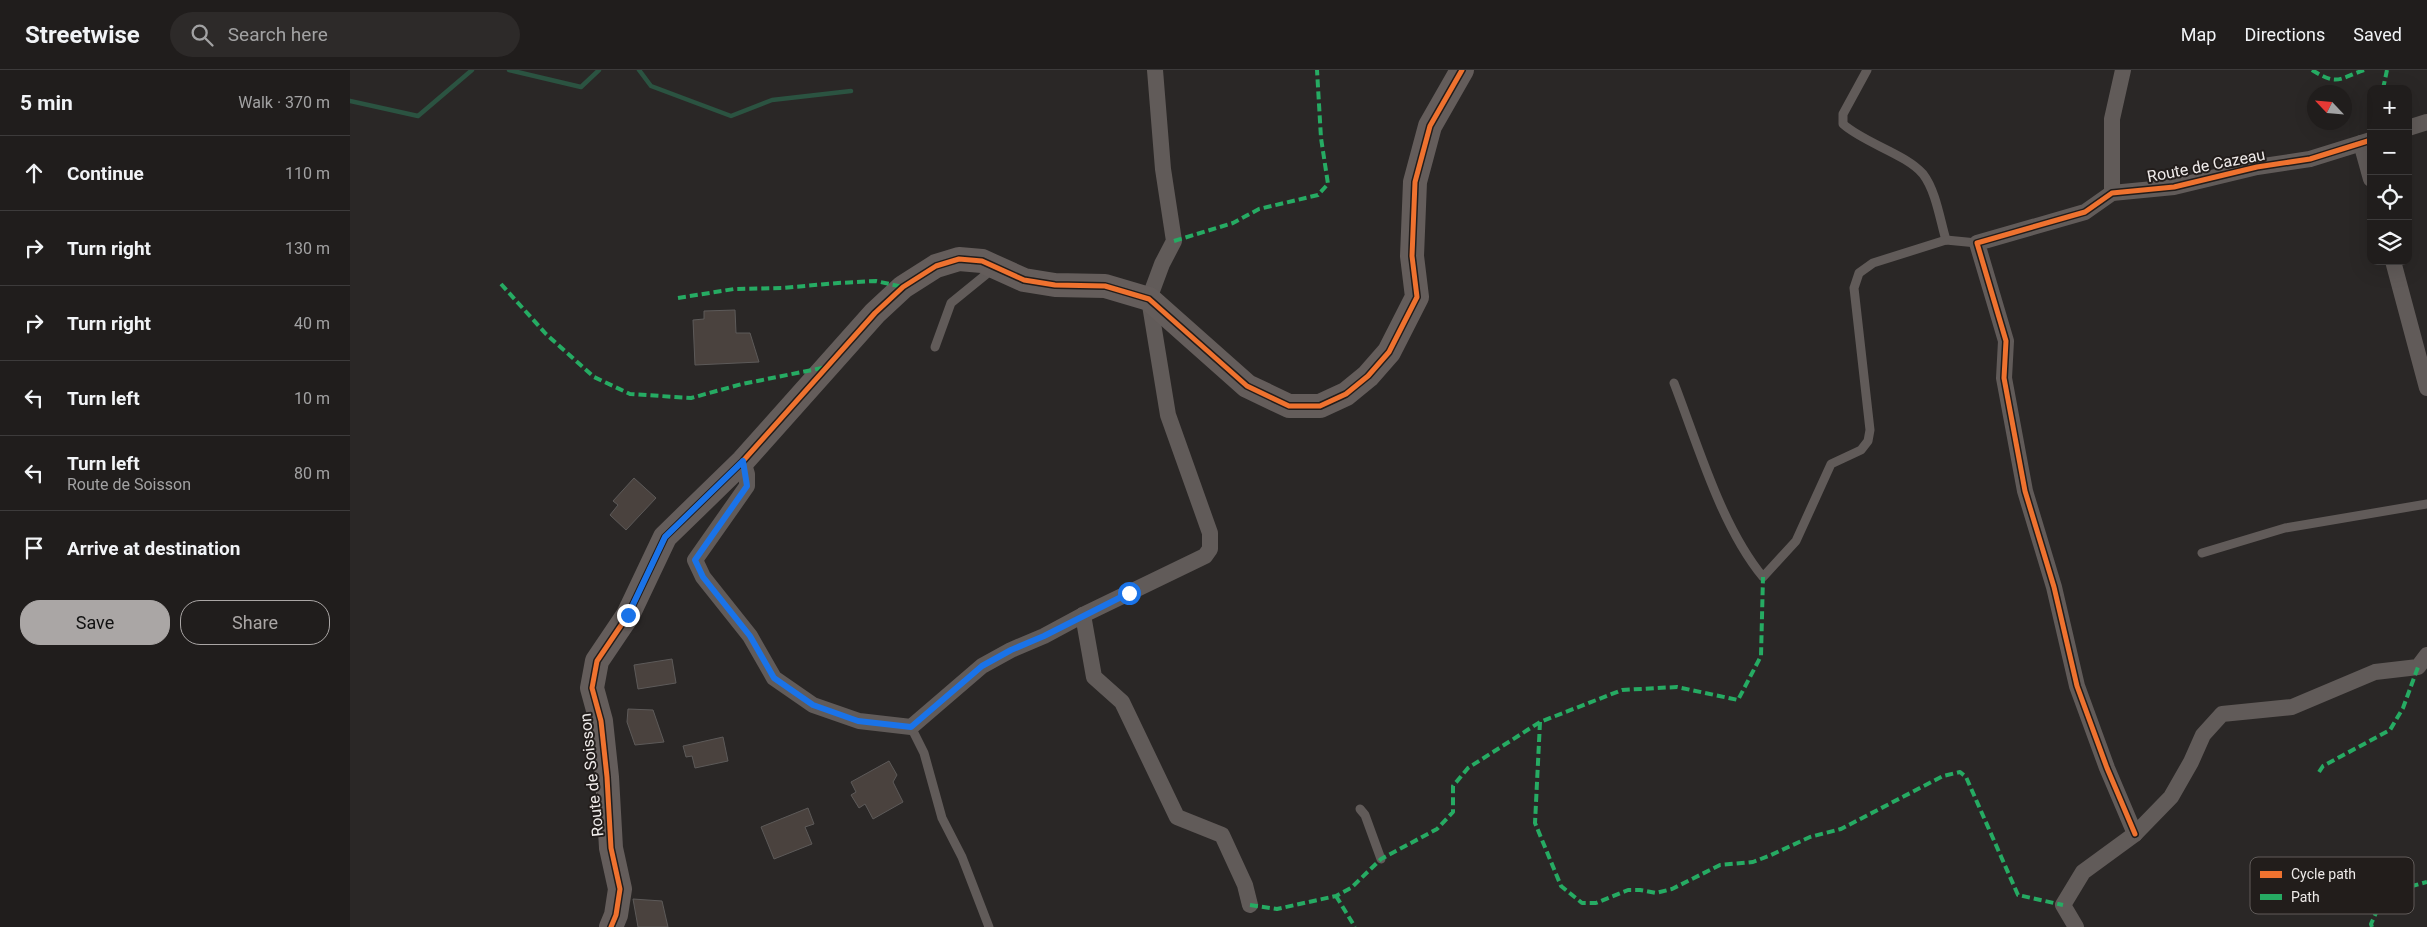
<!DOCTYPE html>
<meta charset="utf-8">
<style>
:root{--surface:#201d1c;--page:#2d2a29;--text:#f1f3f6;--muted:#a2a2a3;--line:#3d3b3b;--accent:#aaa6a5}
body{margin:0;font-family:Roboto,sans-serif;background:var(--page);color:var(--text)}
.controls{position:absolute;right:15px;top:15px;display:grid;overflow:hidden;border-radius:10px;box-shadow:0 5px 20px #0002}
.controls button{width:45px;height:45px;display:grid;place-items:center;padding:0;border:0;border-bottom:1px solid var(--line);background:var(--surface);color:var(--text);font:25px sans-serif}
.compass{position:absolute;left:1957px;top:15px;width:45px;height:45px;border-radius:50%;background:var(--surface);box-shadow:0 5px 20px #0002;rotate:296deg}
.stop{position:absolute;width:15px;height:15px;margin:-11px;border:4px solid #1a73e8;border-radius:50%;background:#fff}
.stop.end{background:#1a73e8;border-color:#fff;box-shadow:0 1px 5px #0008}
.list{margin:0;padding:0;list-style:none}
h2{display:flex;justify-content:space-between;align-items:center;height:65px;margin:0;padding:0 20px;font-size:21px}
h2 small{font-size:16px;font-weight:400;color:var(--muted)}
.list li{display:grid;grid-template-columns:32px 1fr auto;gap:15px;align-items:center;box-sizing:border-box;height:75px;padding:0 20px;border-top:1px solid var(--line)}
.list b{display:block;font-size:19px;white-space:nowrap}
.list p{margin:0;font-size:16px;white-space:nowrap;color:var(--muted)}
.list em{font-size:16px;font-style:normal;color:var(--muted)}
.actions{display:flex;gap:10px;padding:15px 20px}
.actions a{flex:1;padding:11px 0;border:1px solid var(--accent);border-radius:20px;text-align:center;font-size:18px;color:var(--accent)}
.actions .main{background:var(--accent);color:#111}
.icon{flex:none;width:28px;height:28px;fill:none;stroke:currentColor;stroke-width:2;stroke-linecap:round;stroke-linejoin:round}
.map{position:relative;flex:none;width:2077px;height:857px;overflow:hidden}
header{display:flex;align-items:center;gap:30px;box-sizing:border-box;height:70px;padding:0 25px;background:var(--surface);border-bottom:1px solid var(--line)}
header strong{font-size:24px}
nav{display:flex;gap:28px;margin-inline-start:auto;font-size:18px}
.search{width:350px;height:45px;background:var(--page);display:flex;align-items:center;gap:12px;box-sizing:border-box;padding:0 18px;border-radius:28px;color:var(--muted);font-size:19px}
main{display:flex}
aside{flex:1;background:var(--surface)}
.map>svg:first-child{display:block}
</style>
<header>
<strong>Streetwise</strong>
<div class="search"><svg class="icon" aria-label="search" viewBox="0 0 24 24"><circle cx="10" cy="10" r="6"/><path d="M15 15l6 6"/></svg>Search here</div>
<nav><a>Map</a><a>Directions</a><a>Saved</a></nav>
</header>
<main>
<aside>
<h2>5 min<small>Walk · 370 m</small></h2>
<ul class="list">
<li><svg class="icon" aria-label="ahead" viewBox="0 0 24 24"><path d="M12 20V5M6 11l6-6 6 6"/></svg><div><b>Continue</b></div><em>110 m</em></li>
<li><svg class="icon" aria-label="right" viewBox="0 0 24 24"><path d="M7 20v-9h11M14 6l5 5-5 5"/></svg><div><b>Turn right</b></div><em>130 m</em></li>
<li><svg class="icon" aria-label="right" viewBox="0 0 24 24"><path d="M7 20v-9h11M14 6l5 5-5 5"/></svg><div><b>Turn right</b></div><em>40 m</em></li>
<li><svg class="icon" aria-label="left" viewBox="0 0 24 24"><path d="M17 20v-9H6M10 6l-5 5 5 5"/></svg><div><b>Turn left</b></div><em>10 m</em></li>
<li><svg class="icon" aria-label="left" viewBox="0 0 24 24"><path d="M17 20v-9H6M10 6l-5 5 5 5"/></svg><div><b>Turn left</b><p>Route de Soisson</p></div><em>80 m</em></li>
<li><svg class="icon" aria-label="arrive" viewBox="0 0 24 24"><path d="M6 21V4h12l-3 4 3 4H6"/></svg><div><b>Arrive at destination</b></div></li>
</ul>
<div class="actions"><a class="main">Save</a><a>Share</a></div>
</aside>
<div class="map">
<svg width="2077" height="857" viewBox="0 0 2077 857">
<rect width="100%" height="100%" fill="#2a2726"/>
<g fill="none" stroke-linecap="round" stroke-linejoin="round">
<g stroke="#2b5341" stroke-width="4.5">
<path d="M 159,0 L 231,17 L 249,0"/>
<path d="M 289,0 L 301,16 L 381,46 L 422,30 L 501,21"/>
<path d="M 0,31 L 68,46 L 122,0"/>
</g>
</g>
<g fill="#4a423e" stroke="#5d5a59">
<path d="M 385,240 L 386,263 L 400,263 L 409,292 L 345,295 L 343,250 L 354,249 L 354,241 Z"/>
<path d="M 284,408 L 306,428 L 276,460 L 260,445 L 268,435 L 263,431 Z"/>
<path d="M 322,589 L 326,613 L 288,619 L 284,595 Z"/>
<path d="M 278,639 L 303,640 L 314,672 L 285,675 L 277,652 Z"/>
<path d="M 373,667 L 378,691 L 345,698 L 342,686 L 336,687 L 333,676 Z"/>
<path d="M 539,691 L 547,705 L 543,712 L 553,732 L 523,749 L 515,734 L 509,738 L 501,725 L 506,722 L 501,712 Z"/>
<path d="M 458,738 L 464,754 L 455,757 L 462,774 L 424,789 L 411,757 Z"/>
<path d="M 283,829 L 312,831 L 318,857 L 288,857 Z"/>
</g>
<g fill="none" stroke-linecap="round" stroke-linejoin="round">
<g stroke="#615b59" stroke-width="9">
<path d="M 1517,0 L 1493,44 L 1493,54 C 1514,73 1556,84 1573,104 C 1586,121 1590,150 1596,170"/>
<path d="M 585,277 L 601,233 L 644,198"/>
<path d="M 1324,313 C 1348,375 1371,456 1413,507 L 1446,471 L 1481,394 L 1511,380 L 1518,371 L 1520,360 L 1504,218 L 1509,203 L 1523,193 L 1596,170 L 1627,173"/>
<path d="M 1852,483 L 1935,458 L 2077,434"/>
<path d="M 561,657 L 574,683 L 592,748 L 612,787 L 639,857"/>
<path d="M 1010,739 L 1015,745 L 1031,789"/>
</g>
<g stroke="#615b59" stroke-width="16">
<path d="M 2058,58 L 2077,52"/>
<path d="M 2011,73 L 2021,109"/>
<path d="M 1762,123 L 1762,49 L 1773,0"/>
<path d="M 2043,191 L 2077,318"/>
<path d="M 393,391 L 397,404 L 397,416 L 345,490 L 353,507 L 400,566 L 424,608 L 463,635 L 509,651 L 561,657 L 632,596 L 661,580 L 694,566 L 733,545 L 855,486 L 860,479 L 860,463 L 818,345 L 799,229 L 812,194 L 824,171 L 813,99 L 805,0"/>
<path d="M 733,545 L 744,607 L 772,632 L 827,747 L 872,765 L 895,815 L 900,835"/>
<path d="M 1785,764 L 1757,698 L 1727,616 L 1704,517 L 1675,421 L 1654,308 L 1656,271 L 1627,173 L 1735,142 L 1762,123 L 1824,117 L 1907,97 L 1960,89 L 2021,70"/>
<path d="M 1726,857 L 1713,835 L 1733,802 L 1785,764 L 1821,727 L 1841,692 L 1853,665 L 1872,644 L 1942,637 L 2025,602 L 2068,597 L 2077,585"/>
</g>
<path stroke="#645d5b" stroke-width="24" d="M 261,857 L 266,845 L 270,819 L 261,778 L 257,707 L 251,651 L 242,618 L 247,591 L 278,545 L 315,467 L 393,391 L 525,243 L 553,217 L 586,196 L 609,189 L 632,191 L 674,210 L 705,215 L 755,216 L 799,229 L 897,316 L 939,336 L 970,336 L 996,324 L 1018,306 L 1039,282 L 1067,227 L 1062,186 L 1065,112 L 1080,56 L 1112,0"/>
<g stroke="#26ab63" stroke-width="4" stroke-dasharray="8 4" stroke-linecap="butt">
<path d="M 1962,0 C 1988,16 1988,9 2014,0"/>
<path d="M 2033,19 L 2037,0"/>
<path d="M 824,171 L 883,153 L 909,139 L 968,125 L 978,114 L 971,68 L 967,0"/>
<path d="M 151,214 L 196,264 L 244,307 L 280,324 L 341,328 L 392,314 L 477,297"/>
<path d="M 328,228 L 384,219 L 432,218 L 488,213 L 526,211 L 553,217"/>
<path d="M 1190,652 L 1185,753 L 1211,816 L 1232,833 L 1246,833 L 1278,820 L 1290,820 L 1306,823 L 1322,819 L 1370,795 L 1403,792 L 1421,785 L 1460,767 L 1491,759 L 1593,706 L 1610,702 L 1616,707 L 1668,825 L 1713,835"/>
<path d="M 1969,702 L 1973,696 L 2040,660 L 2053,638 L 2068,597"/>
<path d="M 986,826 L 1005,857"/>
<path d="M 900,835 L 927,839 L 986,826 L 1001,818 L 1031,789 L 1087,759 L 1103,742 L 1103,716 L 1118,698 L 1190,652 L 1272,620 L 1327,617 L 1388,630 L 1411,586 L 1413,507"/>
<path d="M 2022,857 L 2021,854 L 2029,836 L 2062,816 L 2077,812"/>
</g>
<defs>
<g id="cycleway">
<path d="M 1785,764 L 1757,698 L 1727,616 L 1704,517 L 1675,421 L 1654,308 L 1656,271 L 1627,173 L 1735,142 L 1762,123 L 1824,117 L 1907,97 L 1960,89 L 2021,70"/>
<path d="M 261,857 L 266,845 L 270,819 L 261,778 L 257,707 L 251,651 L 242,618 L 247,591 L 278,545 L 315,467 L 393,391 L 525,243 L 553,217 L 586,196 L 609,189 L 632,191 L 674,210 L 705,215 L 755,216 L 799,229 L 897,316 L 939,336 L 970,336 L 996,324 L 1018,306 L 1039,282 L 1067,227 L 1062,186 L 1065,112 L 1080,56 L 1112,0"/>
</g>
</defs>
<use href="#cycleway" stroke="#221d1b" stroke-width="8"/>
<use href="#cycleway" stroke="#ef722f" stroke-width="5"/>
</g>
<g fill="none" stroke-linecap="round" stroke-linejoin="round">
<path stroke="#1a73e8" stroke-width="6" d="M 278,545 L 315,467 L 393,391 L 397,416 L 345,490 L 353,507 L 400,566 L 424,608 L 463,635 L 508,651 L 561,657 L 632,596 L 661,580 L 694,566 L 779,523"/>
</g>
<g text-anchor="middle" stroke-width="4" stroke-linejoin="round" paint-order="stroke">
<g font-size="16" fill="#efebea" stroke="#221d1b">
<text transform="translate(1856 95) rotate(-11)" y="6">Route de Cazeau</text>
<text transform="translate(241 705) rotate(-96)" y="6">Route de Soisson</text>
</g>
</g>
<rect x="1900" y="787" width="164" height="57" rx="8" fill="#221d1b" stroke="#605b59" stroke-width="1"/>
<rect x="1910" y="801" width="22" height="7" fill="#ef722f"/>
<rect x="1910" y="824" width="22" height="6" fill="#26ab63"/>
<g font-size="14" fill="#efebea">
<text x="1941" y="809">Cycle path</text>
<text x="1941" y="832">Path</text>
</g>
</svg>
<div class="controls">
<button>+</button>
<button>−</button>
<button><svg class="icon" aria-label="locate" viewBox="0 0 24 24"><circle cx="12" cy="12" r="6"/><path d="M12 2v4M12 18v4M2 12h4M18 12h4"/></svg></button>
<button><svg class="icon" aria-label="layers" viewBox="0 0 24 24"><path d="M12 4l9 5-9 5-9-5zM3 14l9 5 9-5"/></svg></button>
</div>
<svg class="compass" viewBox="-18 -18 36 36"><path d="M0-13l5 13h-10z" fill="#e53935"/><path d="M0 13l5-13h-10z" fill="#a2a2a3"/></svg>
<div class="stop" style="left:779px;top:523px"></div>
<div class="stop end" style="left:278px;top:545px"></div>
</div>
</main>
